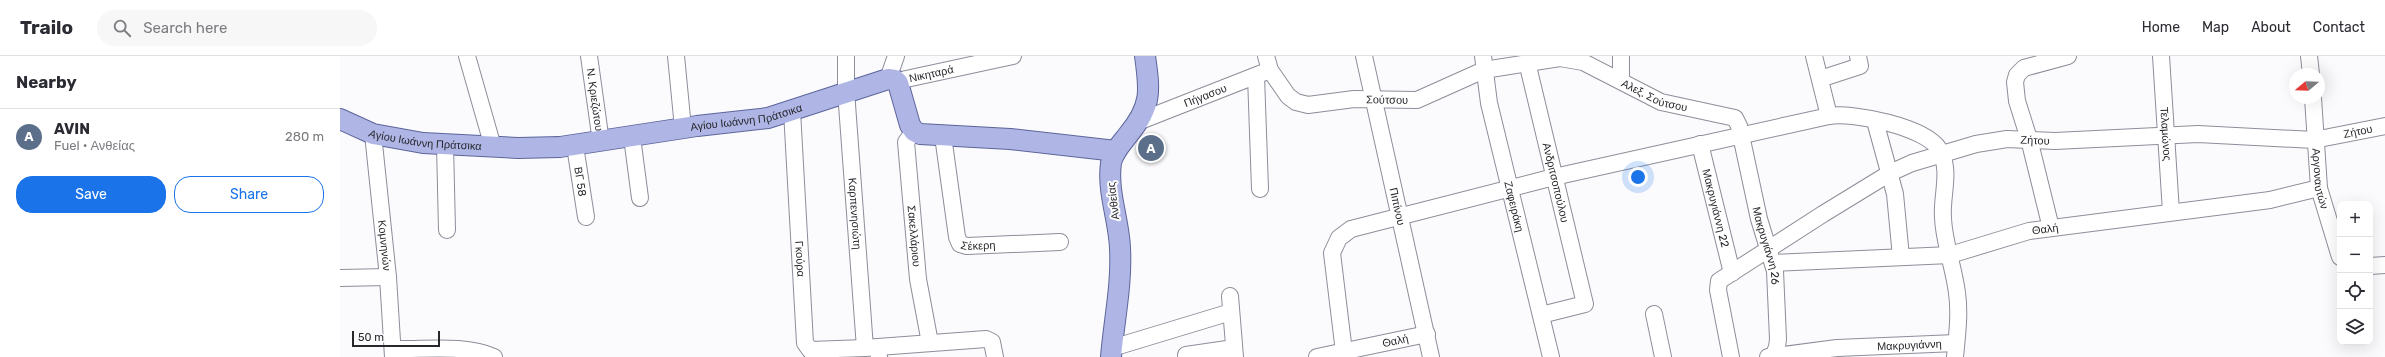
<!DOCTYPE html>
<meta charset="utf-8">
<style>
:root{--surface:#fff;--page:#f7f7f7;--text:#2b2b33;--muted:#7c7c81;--line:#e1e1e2;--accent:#1a73e8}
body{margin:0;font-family:Rubik,sans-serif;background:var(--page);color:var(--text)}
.controls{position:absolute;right:12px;bottom:12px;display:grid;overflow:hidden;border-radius:8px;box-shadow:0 4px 16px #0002}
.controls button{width:36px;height:36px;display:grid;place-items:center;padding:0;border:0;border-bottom:1px solid var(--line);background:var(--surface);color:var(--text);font:20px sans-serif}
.compass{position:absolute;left:1949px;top:12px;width:36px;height:36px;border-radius:50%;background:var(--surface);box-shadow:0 4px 16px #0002;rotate:251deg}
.scale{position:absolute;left:12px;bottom:10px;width:88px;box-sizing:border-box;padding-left:4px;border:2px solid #27282c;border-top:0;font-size:11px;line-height:14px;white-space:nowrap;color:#27282c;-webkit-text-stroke:3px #fbfbfe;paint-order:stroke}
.you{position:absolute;left:1298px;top:121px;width:14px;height:14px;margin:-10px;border:3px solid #fff;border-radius:50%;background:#1a73e8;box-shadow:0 0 0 6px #1a73e833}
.badge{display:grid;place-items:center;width:26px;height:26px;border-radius:50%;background:var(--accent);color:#fff;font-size:13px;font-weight:700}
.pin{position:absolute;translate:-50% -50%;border:2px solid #fff;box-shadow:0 1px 4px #0006}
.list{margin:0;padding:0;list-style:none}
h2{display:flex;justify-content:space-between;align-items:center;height:52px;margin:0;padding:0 16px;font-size:17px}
h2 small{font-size:13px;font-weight:400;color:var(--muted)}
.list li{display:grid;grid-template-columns:26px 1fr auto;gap:12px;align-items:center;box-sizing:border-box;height:56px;padding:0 16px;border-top:1px solid var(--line)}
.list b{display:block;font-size:15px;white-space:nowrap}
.list p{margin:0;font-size:13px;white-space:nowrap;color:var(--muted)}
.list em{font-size:13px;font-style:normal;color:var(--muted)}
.actions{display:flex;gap:8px;padding:12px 16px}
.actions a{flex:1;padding:9px 0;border:1px solid var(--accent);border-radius:16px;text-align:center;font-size:14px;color:var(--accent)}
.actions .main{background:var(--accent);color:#fff}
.icon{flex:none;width:22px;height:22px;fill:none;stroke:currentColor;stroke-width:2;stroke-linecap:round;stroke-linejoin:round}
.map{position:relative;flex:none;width:2045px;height:301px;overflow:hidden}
header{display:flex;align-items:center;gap:24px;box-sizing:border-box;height:56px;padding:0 20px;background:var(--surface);border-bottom:1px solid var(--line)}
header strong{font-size:19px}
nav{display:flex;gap:22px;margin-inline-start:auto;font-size:14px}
.search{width:280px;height:36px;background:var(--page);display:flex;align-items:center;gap:10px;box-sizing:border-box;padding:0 14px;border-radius:22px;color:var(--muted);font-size:15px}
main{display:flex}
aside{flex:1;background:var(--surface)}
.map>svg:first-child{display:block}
</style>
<header>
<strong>Trailo</strong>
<div class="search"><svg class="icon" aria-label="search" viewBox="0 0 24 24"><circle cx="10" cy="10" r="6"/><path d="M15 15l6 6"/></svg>Search here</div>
<nav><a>Home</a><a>Map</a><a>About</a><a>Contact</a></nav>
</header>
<main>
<aside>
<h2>Nearby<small></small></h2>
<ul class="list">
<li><span class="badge" style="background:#5c6f8a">A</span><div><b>AVIN</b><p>Fuel · Ανθείας</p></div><em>280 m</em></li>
</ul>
<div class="actions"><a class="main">Save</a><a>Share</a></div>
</aside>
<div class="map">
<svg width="2045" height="301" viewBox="0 0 2045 301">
<rect width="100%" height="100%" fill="#fbfbfe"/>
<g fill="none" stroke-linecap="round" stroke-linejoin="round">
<defs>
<g id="minor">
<path d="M 127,0 L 153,91"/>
<path id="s1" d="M 249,0 L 261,86"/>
<path d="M 336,0 L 343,72"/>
<path id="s2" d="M 506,0 L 506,35 L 525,292 L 538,291 L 539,301"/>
<path id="s3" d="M 926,0 L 930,14 L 948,40 L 956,46 L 968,49 L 1014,43 L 1077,44 L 1144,14 L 1220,2 L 1243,6 L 1321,46 L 1395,62 L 1399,70 L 1419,163 L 1435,215 L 1438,283 L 1437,291 L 1433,301"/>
<path id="s4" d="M 1024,0 L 1091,301"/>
<path id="s5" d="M 1143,0 L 1149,47 L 1211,301"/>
<path d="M 1281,0 L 1281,25"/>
<path d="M 1474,0 L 1489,60"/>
<path id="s6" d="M 1821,0 L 1831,156"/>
<path d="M 1969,0 L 1971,18"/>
<path id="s7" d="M 1187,6 L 1245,248 L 1201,259"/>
<path d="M 916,20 L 920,133"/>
<path d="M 548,23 L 556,0"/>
<path d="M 1480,23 L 1520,10 L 1518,0"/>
<path id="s8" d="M 557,25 L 673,0"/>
<path id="s9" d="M 1973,42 L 1979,132 L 2000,201"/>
<path id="s10" d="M 452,55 L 465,287 L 470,294 L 525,292"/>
<path id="s11" d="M 800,65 L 930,14"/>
<path d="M 1535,65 L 1555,138 L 1561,201"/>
<path id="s12" d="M 574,75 L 566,86 L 578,223 L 590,287"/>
<path id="s13" d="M 33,78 L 48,221 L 53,301"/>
<path id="s14" d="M 603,80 L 617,181 L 620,188 L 627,190 L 720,186"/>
<path d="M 292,81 L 300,142"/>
<path id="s15" d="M 1360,88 L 1392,217"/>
<path d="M 105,89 L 107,174"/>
<path id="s16" d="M 235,90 L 246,161"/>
<path d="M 1711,172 L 1689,83 L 1677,45 L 1675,26 L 1677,19 L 1684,12 L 1728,0"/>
<path id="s17" d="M 1433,207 L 1610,199 L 1689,175 L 1930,144 L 1979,132"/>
<path d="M 2030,210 L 2045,209"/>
<path d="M 0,222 L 48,221"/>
<path d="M 890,240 L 895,301"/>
<path d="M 1314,258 L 1323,301"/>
<path d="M 538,291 L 646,283 L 652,286 L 655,301"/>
<path d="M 772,292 L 891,256"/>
<path d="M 53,293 C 85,294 124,288 154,301"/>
<path d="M 1004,296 L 992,197 L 999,182 L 1011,173 L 1214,121 L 1489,60 C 1514,56 1585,71 1599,93 C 1612,114 1601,140 1603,162 C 1604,187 1614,212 1617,237 C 1620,258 1617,280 1615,301"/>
<path d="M 846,299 L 894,292"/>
<path id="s18" d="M 977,301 L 1087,278"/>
<path id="s19" d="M 1391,301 L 1378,234 L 1379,225 L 1483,158 L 1550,117 L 1572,107 L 1636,88 L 1667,83 L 1715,85 L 1858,78 L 1974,84 L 2045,70"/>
<path id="s20" d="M 1428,301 L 1497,292 L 1616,287"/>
</g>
<g id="major">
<path id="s21" d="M 0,63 L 33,78 L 83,87 L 178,92 L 220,91 L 357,70 L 428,62 L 548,23 L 555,24 L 558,27 L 570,69 L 574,75 L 580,78 L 670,83 L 776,95"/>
<path d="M 771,301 C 774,264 782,229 780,192 C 779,164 767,136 771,107 C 773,96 781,88 788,79 C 812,50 810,35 805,0"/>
</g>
</defs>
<use href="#minor" stroke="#8c8e99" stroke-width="18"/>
<use href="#major" stroke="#5c659a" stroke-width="22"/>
<use href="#minor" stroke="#fff" stroke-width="16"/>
<use href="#major" stroke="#afb6e6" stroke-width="20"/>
</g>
<g text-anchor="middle" stroke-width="4" stroke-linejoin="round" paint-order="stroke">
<g font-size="11" fill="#27282c" stroke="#fbfbfe">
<text dy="4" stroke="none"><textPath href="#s8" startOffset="35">Νικηταρά</textPath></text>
<text dy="4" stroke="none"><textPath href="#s3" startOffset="431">Αλεξ. Σούτσου</textPath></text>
<text dy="4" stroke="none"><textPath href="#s11" startOffset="70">Πήγασου</textPath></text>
<text dy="4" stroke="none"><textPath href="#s1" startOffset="44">Ν. Κριεζώτου</textPath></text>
<text dy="4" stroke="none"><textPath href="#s3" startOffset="148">Σούτσου</textPath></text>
<text dy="4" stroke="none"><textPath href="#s21" startOffset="413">Αγίου Ιωάννη Πράτσικα</textPath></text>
<text dy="4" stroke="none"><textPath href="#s19" startOffset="754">Ζήτου</textPath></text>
<text dy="4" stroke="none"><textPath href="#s6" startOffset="78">Τελαμώνος</textPath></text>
<text dy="4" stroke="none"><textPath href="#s21" startOffset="89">Αγίου Ιωάννη Πράτσικα</textPath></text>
<text dy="4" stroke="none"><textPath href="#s19" startOffset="430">Ζήτου</textPath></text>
<text dy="4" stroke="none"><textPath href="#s9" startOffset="81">Αργοναυτών</textPath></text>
<text dy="4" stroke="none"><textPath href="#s16" startOffset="36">ΒΓ 58</textPath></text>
<text dy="4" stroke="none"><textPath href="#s7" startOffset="124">Ανδριτσοπούλου</textPath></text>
<text transform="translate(773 145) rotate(-97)" y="4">Ανθείας</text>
<text dy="4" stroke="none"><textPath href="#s4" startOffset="154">Πιπίνου</textPath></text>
<text dy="4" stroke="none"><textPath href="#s5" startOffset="154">Ζαφειράκη</textPath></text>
<text dy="4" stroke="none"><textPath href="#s15" startOffset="66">Μακρυγιάννη 22</textPath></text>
<text dy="4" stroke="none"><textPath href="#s2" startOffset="158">Καρπενησιώτη</textPath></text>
<text dy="4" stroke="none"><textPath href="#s17" startOffset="276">Θαλή</textPath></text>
<text dy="4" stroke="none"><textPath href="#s12" startOffset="108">Σακελλάριου</textPath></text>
<text dy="4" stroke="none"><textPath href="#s14" startOffset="128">Σέκερη</textPath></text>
<text dy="4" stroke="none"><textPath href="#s13" startOffset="112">Κομνηνών</textPath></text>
<text dy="4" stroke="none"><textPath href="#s3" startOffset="647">Μακρυγιάννη 26</textPath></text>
<text dy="4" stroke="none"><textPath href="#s10" startOffset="148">Γκούρα</textPath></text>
<text dy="4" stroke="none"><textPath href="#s18" startOffset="80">Θαλή</textPath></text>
<text dy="4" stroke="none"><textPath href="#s20" startOffset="142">Μακρυγιάννη</textPath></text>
</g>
</g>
</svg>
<div class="controls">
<button>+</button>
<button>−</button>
<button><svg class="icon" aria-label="locate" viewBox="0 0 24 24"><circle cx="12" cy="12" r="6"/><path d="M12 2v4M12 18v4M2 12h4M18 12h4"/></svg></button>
<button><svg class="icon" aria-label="layers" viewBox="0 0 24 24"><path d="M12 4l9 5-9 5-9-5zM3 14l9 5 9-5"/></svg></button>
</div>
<svg class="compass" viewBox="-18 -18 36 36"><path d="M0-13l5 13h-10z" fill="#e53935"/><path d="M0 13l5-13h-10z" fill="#7c7c81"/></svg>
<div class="scale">50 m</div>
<div class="you"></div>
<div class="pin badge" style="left:811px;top:92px;background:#5c6f8a">A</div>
</div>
</main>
